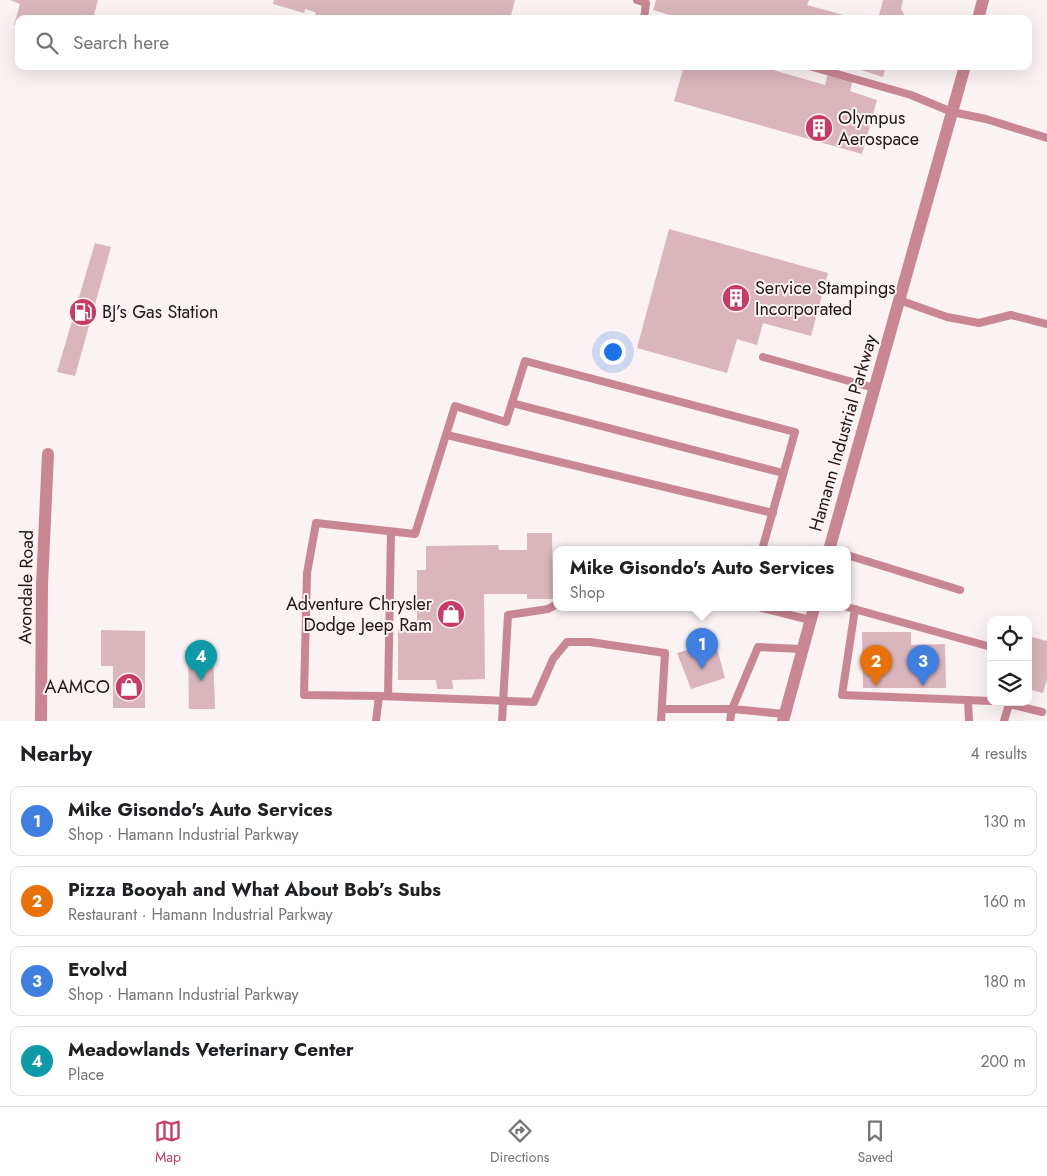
<!DOCTYPE html>
<meta charset="utf-8">
<style>
:root{--surface:#fff;--page:#f6f6f6;--text:#202124;--muted:#757577;--line:#e0e0e0;--accent:#c83a67}
body{margin:0;font-family:Jost,sans-serif;background:var(--page);color:var(--text)}
.controls{position:absolute;right:15px;bottom:15px;display:grid;overflow:hidden;border-radius:10px;box-shadow:0 5px 20px #0002}
.controls button{width:45px;height:45px;display:grid;place-items:center;padding:0;border:0;border-bottom:1px solid var(--line);background:var(--surface);color:var(--text);font:25px sans-serif}
.you{position:absolute;left:612px;top:351px;width:18px;height:18px;margin:-12px;border:4px solid #fff;border-radius:50%;background:#1a73e8;box-shadow:0 0 0 8px #1a73e833}
.badge{display:grid;place-items:center;width:32px;height:32px;border-radius:50%;background:var(--accent);color:#fff;font-size:16px;font-weight:700}
.pin{position:absolute;translate:-50% -41px;filter:drop-shadow(0 1px 2px #0008)}
.pin::after{content:'';position:absolute;top:26px;width:18px;height:15px;background:inherit;clip-path:polygon(0 0,100% 0,50% 100%)}
.popup{position:absolute;left:553px;top:546px;width:298px;height:65px;box-sizing:border-box;display:grid;place-content:center;border-radius:10px;background:var(--surface);filter:drop-shadow(0 1px 4px #0005);font-size:16px;white-space:nowrap;color:var(--muted)}
.popup b{font-size:19px;color:var(--text)}
.popup::after{content:'';position:absolute;left:50%;top:100%;margin-left:-10px;border:10px solid transparent;border-top-color:var(--surface)}
.list{margin:0;padding:0;list-style:none}
h2{display:flex;justify-content:space-between;align-items:center;height:65px;margin:0;padding:0 20px;font-size:21px}
h2 small{font-size:16px;font-weight:400;color:var(--muted)}
.list li{display:grid;grid-template-columns:32px 1fr auto;gap:15px;align-items:center;box-sizing:border-box;height:70px;margin:0 10px 10px;padding:0 10px;border:1px solid var(--line);border-radius:10px}
.list b{display:block;font-size:19px;white-space:nowrap}
.list p{margin:0;font-size:16px;white-space:nowrap;color:var(--muted)}
.list em{font-size:16px;font-style:normal;color:var(--muted)}
.icon{flex:none;width:28px;height:28px;fill:none;stroke:currentColor;stroke-width:2;stroke-linecap:round;stroke-linejoin:round}
.map{position:relative;flex:none;width:1047px;height:721px;overflow:hidden}
.search{position:absolute;background:var(--surface);box-shadow:0 5px 20px #0002;left:15px;right:15px;top:15px;height:55px;display:flex;align-items:center;gap:12px;box-sizing:border-box;padding:0 18px;border-radius:10px;color:var(--muted);font-size:19px}
.sheet{height:385px;background:var(--surface)}
nav{display:flex;justify-content:space-around;align-items:center;box-sizing:border-box;height:70px;border-top:1px solid var(--line);background:var(--surface);font-size:14px;color:var(--muted)}
nav a{display:grid;justify-items:center;gap:2px}
nav .on{color:var(--accent)}
.map>svg:first-child{display:block}
</style>
<div class="map">
<svg width="1047" height="721" viewBox="0 0 1047 721">
<rect width="100%" height="100%" fill="#faf2f3"/>
<g fill="#dab5bc">
<path d="M 10,0 L 98,0 L 93,19 L 19,19 L 19,27 L 14,25 L 20,4 Z"/>
<path d="M 274,0 L 515,0 L 510,19 L 317,19 L 315,12 L 305,9 L 304,13 L 273,4 Z"/>
<path d="M 656,0 L 809,0 L 807,5 L 854,18 L 683,19 L 653,10 Z"/>
<path d="M 883,0 L 903,0 L 901,9 L 905,16 L 901,19 L 878,19 Z"/>
<path d="M 684,66 L 759,66 L 825,85 L 828,73 L 853,80 L 850,91 L 877,100 L 862,154 L 674,101 Z"/>
<path d="M 848,66 L 886,66 L 883,77 Z"/>
<path d="M 669,229 L 828,273 L 811,336 L 763,323 L 757,345 L 737,339 L 727,373 L 637,348 Z"/>
<path d="M 95,243 L 111,247 L 75,376 L 57,372 Z"/>
<path d="M 527,533 L 552,533 L 553,599 L 527,599 L 527,594 L 484,594 L 485,679 L 452,680 L 453,689 L 437,689 L 436,680 L 398,680 L 398,629 L 417,629 L 417,570 L 426,570 L 426,546 L 498,545 L 499,550 L 527,550 Z"/>
<path d="M 101,630 L 145,631 L 145,708 L 113,708 L 113,666 L 101,666 Z"/>
<path d="M 862,632 L 911,632 L 911,645 L 945,644 L 946,688 L 863,688 Z"/>
<path d="M 1028,636 L 1047,641 L 1047,679 L 1043,693 L 1028,689 Z"/>
<path d="M 715,641 L 725,678 L 691,689 L 677,653 Z"/>
<path d="M 188,652 L 213,652 L 215,709 L 189,709 Z"/>
</g>
<g fill="none" stroke-linecap="round" stroke-linejoin="round">
<g stroke="#c98694" stroke-width="8">
<path d="M 637,0 L 646,3 L 644,19"/>
<path d="M 809,66 L 911,95 L 952,112 L 986,119 L 1047,138"/>
<path d="M 899,300 L 947,317 L 979,323 L 1011,315 L 1047,324"/>
<path d="M 763,357 L 874,388"/>
<path d="M 512,403 L 783,473"/>
<path d="M 447,435 L 773,513"/>
<path d="M 847,555 L 960,590"/>
<path d="M 847,607 L 991,647"/>
<path d="M 762,608 L 810,620"/>
<path d="M 855,609 L 842,695 L 991,701"/>
<path d="M 379,696 L 534,702 L 553,659 L 567,642 L 590,642 L 665,653 L 661,721"/>
<path d="M 388,696 L 391,532"/>
<path d="M 968,700 L 969,721"/>
<path d="M 662,709 L 732,709 L 730,721"/>
<path d="M 784,714 L 732,709 L 758,647 L 802,649"/>
<path d="M 376,721 L 379,696 L 304,695 L 307,573 L 316,523 L 415,534 L 455,406 L 506,422 L 525,361 L 795,432 L 762,550"/>
<path d="M 502,721 L 508,615 L 548,609 L 557,604"/>
<path d="M 1004,721 L 1009,704 L 1042,712"/>
</g>
<g stroke="#c98694" stroke-width="12">
<path d="M 978,19 L 983,0"/>
<path d="M 829,550 L 965,66"/>
<path d="M 41,721 L 42,585 L 48,454"/>
<path d="M 783,721 L 814,608"/>
</g>
</g>
<defs>
<symbol id="building-disc" viewBox="-11 -11 22 22"><circle r="9.5" fill="#c83a67" stroke="#faf2f3"/><path d="M-4-6H4V6H1V3H-1V6H-4ZM-2.5-4.3h1.7v1.8h-1.7ZM.8-4.3h1.7v1.8H.8ZM-2.5-1h1.7V.8h-1.7ZM.8-1h1.7V.8H.8Z" fill="#fff"/></symbol>
<symbol id="fuel-disc" viewBox="-11 -11 22 22"><circle r="9.5" fill="#c83a67" stroke="#faf2f3"/><path d="M-5.5-6h7V0h2V4h1.3V-2.5L3-4.5l.8-.8L6-3V5H2.5V1h-1V6h-7ZM-4.2-4.7v3.2H.2V-4.7Z" fill="#fff"/></symbol>
<symbol id="shop-disc" viewBox="-11 -11 22 22"><circle r="9.5" fill="#c83a67" stroke="#faf2f3"/><path d="M-5-2.5h2.3a2.7 3.5 0 0 1 5.4 0H5L5.5 6h-11ZM-1.5-2.5h3a1.5 2.3 0 0 0-3 0Z" fill="#fff"/></symbol>
</defs>
<g fill-rule="evenodd">
<use href="#building-disc" x="803" y="112" width="32" height="32"/>
<use href="#building-disc" x="720" y="282" width="32" height="32"/>
<use href="#fuel-disc" x="67" y="296" width="32" height="32"/>
<use href="#shop-disc" x="435" y="598" width="32" height="32"/>
<use href="#shop-disc" x="113" y="671" width="32" height="32"/>
</g>
<g text-anchor="middle" stroke-width="4" stroke-linejoin="round" paint-order="stroke">
<g font-size="18" fill="#221518" stroke="#faf2f3" text-anchor="start">
<text x="838" y="124">Olympus<tspan x="838" dy="21">Aerospace</tspan></text>
<text x="755" y="294">Service Stampings<tspan x="755" dy="21">Incorporated</tspan></text>
<text x="102" y="318">BJ’s Gas Station</text>
<text x="432" y="610" text-anchor="end">Adventure Chrysler<tspan x="432" dy="21">Dodge Jeep Ram</tspan></text>
<text x="110" y="693" text-anchor="end">AAMCO</text>
</g>
<g font-size="18" fill="#221518" stroke="#faf2f3">
<text transform="translate(843 433) rotate(-74)" y="6">Hamann Industrial Parkway</text>
<text transform="translate(26 587) rotate(-89)" y="6">Avondale Road</text>
</g>
</g>
</svg>
<div class="controls">
<button><svg class="icon" aria-label="locate" viewBox="0 0 24 24"><circle cx="12" cy="12" r="6"/><path d="M12 2v4M12 18v4M2 12h4M18 12h4"/></svg></button>
<button><svg class="icon" aria-label="layers" viewBox="0 0 24 24"><path d="M12 4l9 5-9 5-9-5zM3 14l9 5 9-5"/></svg></button>
</div>
<div class="you"></div>
<div class="pin badge" style="left:702px;top:669px;background:#3f7fe0">1</div>
<div class="popup"><b>Mike Gisondo's Auto Services</b>Shop</div>
<div class="pin badge" style="left:876px;top:686px;background:#e8710a">2</div>
<div class="pin badge" style="left:923px;top:686px;background:#3f7fe0">3</div>
<div class="pin badge" style="left:201px;top:681px;background:#0f9aa8">4</div>
<div class="search"><svg class="icon" aria-label="search" viewBox="0 0 24 24"><circle cx="10" cy="10" r="6"/><path d="M15 15l6 6"/></svg>Search here</div>
</div>
<section class="sheet">
<h2>Nearby<small>4 results</small></h2>
<ul class="list">
<li><span class="badge" style="background:#3f7fe0">1</span><div><b>Mike Gisondo's Auto Services</b><p>Shop · Hamann Industrial Parkway</p></div><em>130 m</em></li>
<li><span class="badge" style="background:#e8710a">2</span><div><b>Pizza Booyah and What About Bob’s Subs</b><p>Restaurant · Hamann Industrial Parkway</p></div><em>160 m</em></li>
<li><span class="badge" style="background:#3f7fe0">3</span><div><b>Evolvd</b><p>Shop · Hamann Industrial Parkway</p></div><em>180 m</em></li>
<li><span class="badge" style="background:#0f9aa8">4</span><div><b>Meadowlands Veterinary Center</b><p>Place</p></div><em>200 m</em></li>
</ul>
</section>
<nav>
<a class="on"><svg class="icon" aria-label="map" viewBox="0 0 24 24"><path d="M3 6l6-2 6 2 6-2v14l-6 2-6-2-6 2zM9 4v14M15 6v14"/></svg>Map</a>
<a><svg class="icon" aria-label="directions" viewBox="0 0 24 24"><path d="M12 3l9 9-9 9-9-9zM9 14v-3h6M13 9l2 2-2 2"/></svg>Directions</a>
<a><svg class="icon" aria-label="saved" viewBox="0 0 24 24"><path d="M7 4h10v16l-5-4-5 4z"/></svg>Saved</a>
</nav>
